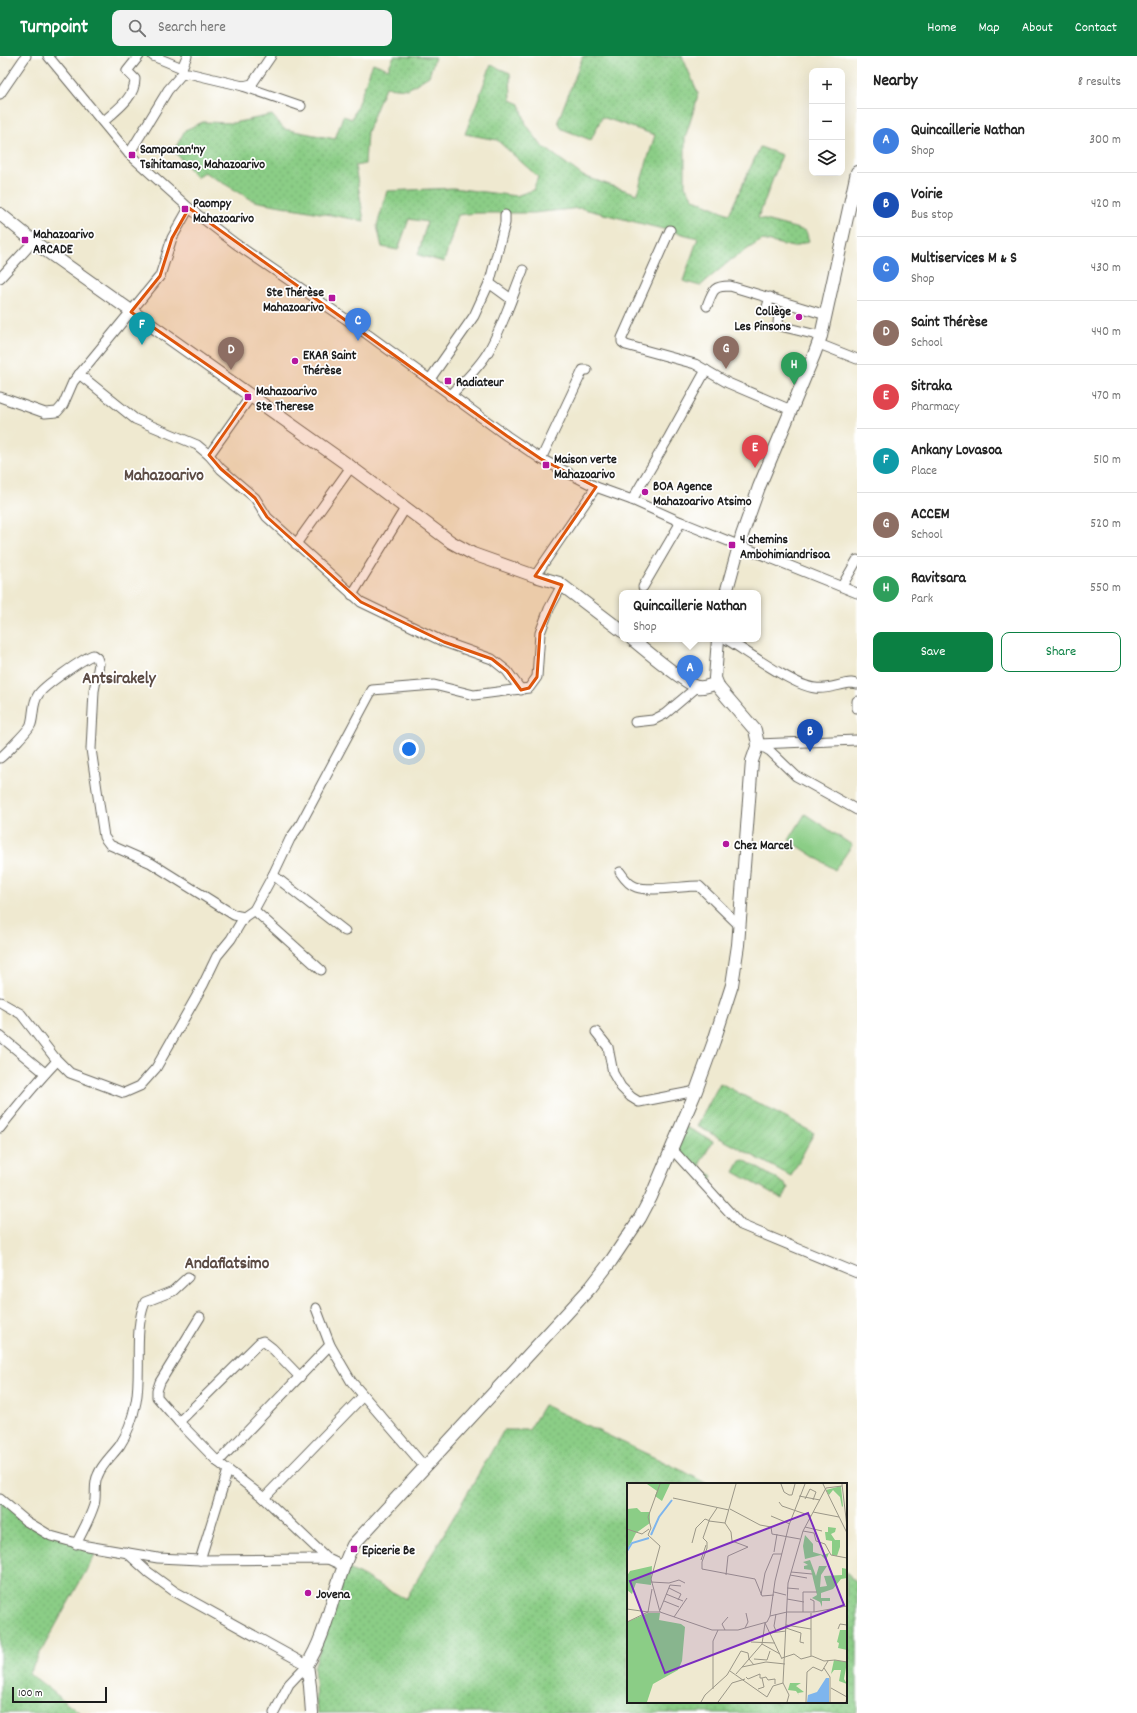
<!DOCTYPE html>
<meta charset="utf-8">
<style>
:root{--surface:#fff;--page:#f2f2f2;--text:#222;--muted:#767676;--line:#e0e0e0;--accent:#0b8043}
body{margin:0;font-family:Dekko,sans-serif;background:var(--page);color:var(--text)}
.controls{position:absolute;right:12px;top:12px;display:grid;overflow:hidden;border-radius:8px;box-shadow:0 4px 16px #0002}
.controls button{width:36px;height:36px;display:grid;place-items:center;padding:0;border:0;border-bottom:1px solid var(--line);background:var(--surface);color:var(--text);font:20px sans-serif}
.scale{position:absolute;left:12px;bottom:10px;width:95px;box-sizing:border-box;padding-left:4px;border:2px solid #1c1c1c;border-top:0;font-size:11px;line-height:14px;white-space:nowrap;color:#1c1c1c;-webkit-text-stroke:3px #fff;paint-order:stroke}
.you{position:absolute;left:409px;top:693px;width:14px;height:14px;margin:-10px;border:3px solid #fff;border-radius:50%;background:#1a73e8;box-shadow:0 0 0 6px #1a73e833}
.badge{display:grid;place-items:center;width:26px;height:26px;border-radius:50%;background:var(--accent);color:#fff;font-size:13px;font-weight:700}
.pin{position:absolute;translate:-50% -33px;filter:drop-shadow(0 1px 2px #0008)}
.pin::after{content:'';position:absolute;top:21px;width:14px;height:12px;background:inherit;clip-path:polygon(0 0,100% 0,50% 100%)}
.popup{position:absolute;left:619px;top:534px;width:142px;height:52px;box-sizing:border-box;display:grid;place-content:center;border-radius:8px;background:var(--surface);filter:drop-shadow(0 1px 3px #0005);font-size:13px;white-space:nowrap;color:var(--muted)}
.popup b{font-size:15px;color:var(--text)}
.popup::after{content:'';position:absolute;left:50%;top:100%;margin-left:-8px;border:8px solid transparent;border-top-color:var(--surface)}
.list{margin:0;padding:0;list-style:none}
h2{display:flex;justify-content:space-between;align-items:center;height:52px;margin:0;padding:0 16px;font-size:17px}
h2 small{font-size:13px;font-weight:400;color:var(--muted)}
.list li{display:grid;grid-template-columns:26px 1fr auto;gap:12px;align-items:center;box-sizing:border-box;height:64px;padding:0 16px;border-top:1px solid var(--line)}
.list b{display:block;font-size:15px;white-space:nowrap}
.list p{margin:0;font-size:13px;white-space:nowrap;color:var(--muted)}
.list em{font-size:13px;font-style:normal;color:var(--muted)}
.actions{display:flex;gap:8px;padding:12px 16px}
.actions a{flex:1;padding:9px 0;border:1px solid var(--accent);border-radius:8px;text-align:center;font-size:14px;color:var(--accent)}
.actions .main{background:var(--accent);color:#fff}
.icon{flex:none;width:22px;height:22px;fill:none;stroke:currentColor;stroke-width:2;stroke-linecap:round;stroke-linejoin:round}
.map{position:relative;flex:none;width:857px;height:1657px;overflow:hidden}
header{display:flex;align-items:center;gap:24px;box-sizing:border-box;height:56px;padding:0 20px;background:var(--accent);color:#fff}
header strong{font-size:19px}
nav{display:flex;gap:22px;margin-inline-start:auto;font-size:14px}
.search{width:280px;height:36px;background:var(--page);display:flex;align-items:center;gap:10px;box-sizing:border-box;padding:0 14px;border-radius:8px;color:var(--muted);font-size:15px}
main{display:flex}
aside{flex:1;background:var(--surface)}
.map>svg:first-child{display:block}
</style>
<header>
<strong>Turnpoint</strong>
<div class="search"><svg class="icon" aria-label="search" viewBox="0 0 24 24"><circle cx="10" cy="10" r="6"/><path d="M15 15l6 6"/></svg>Search here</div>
<nav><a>Home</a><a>Map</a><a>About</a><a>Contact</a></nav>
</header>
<main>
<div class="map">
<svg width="857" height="1657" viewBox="0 0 857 1657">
<defs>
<pattern id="grass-dots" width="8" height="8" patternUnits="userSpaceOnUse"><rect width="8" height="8" fill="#8bcd86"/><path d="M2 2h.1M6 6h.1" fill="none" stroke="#77af73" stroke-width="1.8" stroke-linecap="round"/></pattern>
<pattern id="garden-furrows" width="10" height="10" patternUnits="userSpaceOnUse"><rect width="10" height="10" fill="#8bcd86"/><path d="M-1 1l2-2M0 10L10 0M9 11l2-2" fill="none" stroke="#77af73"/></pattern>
</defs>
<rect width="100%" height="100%" fill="#fff"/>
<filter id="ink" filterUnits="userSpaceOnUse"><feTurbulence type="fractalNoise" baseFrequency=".025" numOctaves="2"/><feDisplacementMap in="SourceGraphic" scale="8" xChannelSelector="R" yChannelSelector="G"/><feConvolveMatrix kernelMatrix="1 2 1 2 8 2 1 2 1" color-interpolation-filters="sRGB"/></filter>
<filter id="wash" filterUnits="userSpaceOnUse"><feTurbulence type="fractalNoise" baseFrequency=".012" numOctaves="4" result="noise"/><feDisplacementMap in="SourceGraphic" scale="16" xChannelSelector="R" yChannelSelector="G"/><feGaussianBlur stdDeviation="0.9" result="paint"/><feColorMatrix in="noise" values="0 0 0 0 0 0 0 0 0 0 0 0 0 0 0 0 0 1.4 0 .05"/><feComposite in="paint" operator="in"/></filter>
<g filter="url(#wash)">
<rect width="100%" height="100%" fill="#efe9d0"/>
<g fill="url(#grass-dots)" stroke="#547451">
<path d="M 394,0 L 435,1 L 429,20 L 408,33 L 385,31 L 367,76 L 365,108 L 355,110 L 364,165 L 254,145 L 204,116 L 196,121 L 174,95 L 185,74 L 203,66 L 233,67 L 272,59 L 284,73 L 335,83 L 343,60 L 352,63 L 373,7 L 388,13 Z"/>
<path d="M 583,0 L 682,0 L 698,37 L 696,47 L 685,82 L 685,130 L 694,143 L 729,158 L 760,91 L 782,99 L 758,162 L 806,175 L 809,185 L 793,191 L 762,184 L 732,203 L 700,230 L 683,225 L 698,182 L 580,152 L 534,157 L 476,157 L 458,159 L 444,206 L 418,199 L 427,166 L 409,163 L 398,194 L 382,191 L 377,170 L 387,135 L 453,132 L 516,140 L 533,134 L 538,121 L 497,84 L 465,78 L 491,9 L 510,17 L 511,44 L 520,48 L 526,68 L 541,89 L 583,120 L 637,138 L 655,79 L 602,61 L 591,84 L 562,73 L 558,65 Z"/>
<path d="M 544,1349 L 685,1416 L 707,1428 L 628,1428 L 628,1646 L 846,1646 L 846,1517 L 857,1527 L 857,1657 L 317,1657 L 314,1611 L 347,1512 L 406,1543 L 504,1374 L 529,1374 Z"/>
<path d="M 0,1443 L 26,1465 L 97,1495 L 29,1617 L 80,1657 L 0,1657 Z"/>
</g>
<g fill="url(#garden-furrows)" stroke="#547451">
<path d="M 720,1027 L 814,1077 L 791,1120 L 697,1070 Z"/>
<path d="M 684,1070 L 713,1085 L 700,1107 L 701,1113 L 713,1120 L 707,1129 L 675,1093 Z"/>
<path d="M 744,1104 L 785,1128 L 788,1132 L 783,1143 L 734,1116 L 740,1105 Z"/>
</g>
<path fill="#8bcd86" stroke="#547451" d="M 805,758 L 852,789 L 835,814 L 789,784 Z"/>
</g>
<g filter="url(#ink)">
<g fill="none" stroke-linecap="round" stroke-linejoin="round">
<defs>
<g id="minor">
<path d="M 48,0 L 129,98 L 189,152 L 236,188 L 356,270 L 507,380 L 541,403 L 596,431 L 632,444 L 681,466 L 857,537"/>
<path d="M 153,0 L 182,12 L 184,18"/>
<path d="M 182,12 L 187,0"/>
<path d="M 243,30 L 301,50"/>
<path d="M 0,38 L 26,0"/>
<path d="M 103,66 C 116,54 135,42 135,23 L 127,15 L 139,0"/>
<path d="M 129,98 L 168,34 L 181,19 L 188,17 L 243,30 L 252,28 L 271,0"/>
<path d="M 670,174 L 622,282 L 622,286 L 626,289 L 695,308 L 728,327 L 791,354"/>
<path d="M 0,222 L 34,185"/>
<path d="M 489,227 L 511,243"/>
<path d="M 770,241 L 767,251 L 779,257 L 778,267 L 780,270 L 821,280"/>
<path d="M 707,250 C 713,234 713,230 730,230 L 826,259"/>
<path d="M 819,288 L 857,303"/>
<path d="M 79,318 L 135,363 L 197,389 L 209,399"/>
<path d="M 430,323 L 474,260 L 490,225 L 505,167 L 505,159"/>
<path d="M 251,340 L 209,399 L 221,413 L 255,442 L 267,461 L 361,546 L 444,586 L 492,603 L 507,615 L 521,634"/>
<path d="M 450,340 C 463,326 478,313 488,296 C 503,270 512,241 523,214"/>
<path d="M 0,341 L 45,357 L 57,356 L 63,349 L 73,326 L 160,220 L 172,182 L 189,152"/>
<path d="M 541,403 L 583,314 L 587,314"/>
<path d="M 632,444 L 669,381 L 706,314"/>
<path d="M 296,488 L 351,411"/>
<path d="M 535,520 L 596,431"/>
<path d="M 842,530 L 857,504"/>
<path d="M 643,531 L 681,466"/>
<path d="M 352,539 L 406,451"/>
<path d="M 726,583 C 746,595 794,630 815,632 C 826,634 840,628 851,627 L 857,628"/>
<path d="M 857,645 L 857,652"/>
<path d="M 635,666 L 653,664 L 665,658 L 697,631"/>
<path d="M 758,688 L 770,695 L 796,720 L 857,754"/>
<path d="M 758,688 L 857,684"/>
<path d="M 0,702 C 5,698 30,673 31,668 C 34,659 32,648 38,639 C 43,630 83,603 93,599 L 97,602 L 99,608 L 94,635 L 91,693 L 104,781 L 110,789 L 151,807 L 234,859 L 244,861"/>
<path d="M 620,816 C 624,822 629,829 636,831 C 651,836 682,830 699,830 L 740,870"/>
<path d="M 273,819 L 345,875"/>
<path d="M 254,854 L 321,914"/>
<path d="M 0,946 L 21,958 L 55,1002 L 70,1017 L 124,1037 L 140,1030 L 156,1012 L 203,929 L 217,900 L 231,883 L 244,861 L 254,854 L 273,819 L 290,783 L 300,769 L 372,634 L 434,629 L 474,639 L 529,632 L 537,621 L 540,577 L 549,553 L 562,529"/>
<path d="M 596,976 L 608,991 L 613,1017 L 621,1031 L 631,1041 L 639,1046 L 696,1035"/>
<path d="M 0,980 L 45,1017"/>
<path d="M 0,1072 C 18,1049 37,1026 57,1005"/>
<path d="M 671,1092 L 741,1169 L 857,1217"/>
<path d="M 316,1252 L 330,1289 L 351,1325 L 424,1410"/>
<path d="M 200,1261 L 160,1326 L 157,1335 L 157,1341 L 179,1366 L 218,1406 L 264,1442 L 328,1503"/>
<path d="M 179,1366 L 260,1286 L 263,1285 L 272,1292 L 300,1321"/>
<path d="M 218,1406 L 330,1289"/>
<path d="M 264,1442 L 363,1340"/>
<path d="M 0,1443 L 26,1465 L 51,1480 L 87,1490 L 158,1502 L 200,1504 L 328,1503 L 343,1510"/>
<path d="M 76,1488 C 83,1475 90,1462 94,1449 C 97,1439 93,1428 98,1419 C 102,1408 113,1399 120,1389 C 128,1377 133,1361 136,1346 C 142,1315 133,1276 145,1246 L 173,1235 L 188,1221"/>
<path d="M 126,1496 L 148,1516 L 174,1535 L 307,1609 L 289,1628 L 274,1657"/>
<path d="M 200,1504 L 228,1414"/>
</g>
<g id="major">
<path d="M 0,158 L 41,191 L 351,411 L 451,486 L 473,498 L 535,520 L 559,527 L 622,575"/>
<path d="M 726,537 L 742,479 L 759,431 L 814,299 L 821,280 L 857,116"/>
<path d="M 632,583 C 643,592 688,630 698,631 C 705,632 711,629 716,627"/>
<path d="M 312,1657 L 310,1630 L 307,1609 C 330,1573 333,1527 353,1489 L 569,1255 L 591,1231 L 611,1205 L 640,1162 L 651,1141 L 696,1035 L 714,985 L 732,929 L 738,889 L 752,705 L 758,688 L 755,674 L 719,632 L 715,622 L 718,583"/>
</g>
</defs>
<use href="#minor" stroke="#66645b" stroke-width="11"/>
<use href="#major" stroke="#66645b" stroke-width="14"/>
<use href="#minor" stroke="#fff" stroke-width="9"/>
<use href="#major" stroke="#fff" stroke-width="12"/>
</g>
</g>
<path fill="#de560d" fill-opacity="0.2" stroke="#de560d" stroke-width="3" stroke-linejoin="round" d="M 189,152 L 507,380 L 541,403 L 596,431 L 535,520 L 562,529 L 540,577 L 537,621 L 529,632 L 521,634 L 507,615 L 492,603 L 444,586 L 361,546 L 267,461 L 255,442 L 221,413 L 209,399 L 251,339 L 131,256 L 160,220 L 172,182 Z"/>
<g fill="#b5179e" stroke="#fff" stroke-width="1.5">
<rect x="128" y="95" width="8" height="8" rx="2"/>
<rect x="181" y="149" width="8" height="8" rx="2"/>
<rect x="21" y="180" width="8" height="8" rx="2"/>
<rect x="328" y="238" width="8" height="8" rx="2"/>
<circle cx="799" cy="261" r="4"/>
<circle cx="295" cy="305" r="4"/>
<rect x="444" y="321" width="8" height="8" rx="2"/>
<rect x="244" y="337" width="8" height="8" rx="2"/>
<rect x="542" y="405" width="8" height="8" rx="2"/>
<circle cx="645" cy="436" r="4"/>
<rect x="728" y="485" width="8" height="8" rx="2"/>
<circle cx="726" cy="788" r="4"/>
<rect x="350" y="1489" width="8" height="8" rx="2"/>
<circle cx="308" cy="1537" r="4"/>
</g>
<g text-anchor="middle" stroke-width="3.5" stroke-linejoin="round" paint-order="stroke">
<g font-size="13" font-weight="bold" fill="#1c1c1c" stroke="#fff" text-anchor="start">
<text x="140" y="97">Sampanan'ny<tspan x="140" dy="15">Tsihitamaso, Mahazoarivo</tspan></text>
<text x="193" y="151">Paompy<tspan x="193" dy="15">Mahazoarivo</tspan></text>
<text x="33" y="182">Mahazoarivo<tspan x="33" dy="15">ARCADE</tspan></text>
<text x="324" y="240" text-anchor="end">Ste Thérèse<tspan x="324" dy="15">Mahazoarivo</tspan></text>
<text x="791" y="259" text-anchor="end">Collège<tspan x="791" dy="15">Les Pinsons</tspan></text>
<text x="303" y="303">EKAR Saint<tspan x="303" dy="15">Thérèse</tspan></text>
<text x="456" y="330">Radiateur</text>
<text x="256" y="339">Mahazoarivo<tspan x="256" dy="15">Ste Therese</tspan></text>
<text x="554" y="407">Maison verte<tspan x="554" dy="15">Mahazoarivo</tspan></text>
<text x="653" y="434">BOA Agence<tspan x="653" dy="15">Mahazoarivo Atsimo</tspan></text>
<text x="740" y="487">4 chemins<tspan x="740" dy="15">Ambohimiandrisoa</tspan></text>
<text x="734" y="793">Chez Marcel</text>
<text x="362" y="1498">Epicerie Be</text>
<text x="316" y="1542">Jovena</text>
</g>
<g font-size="17" font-weight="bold" fill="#5c4c45" stroke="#fff">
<text x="164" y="424">Mahazoarivo</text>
<text x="119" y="627">Antsirakely</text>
<text x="227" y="1212">Andafiatsimo</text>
</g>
</g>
<g transform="translate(627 1427)">
<rect width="220" height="220" fill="#efe9d0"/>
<path d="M 20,1 L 43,1 L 35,18 L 28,13 L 30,8 ZM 10,25 L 14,29 L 23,29 L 23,40 L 9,50 L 0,68 L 0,26 ZM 201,44 L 209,45 L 208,49 L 204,51 L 208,57 L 213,57 L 213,64 L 210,73 L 205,72 L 205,58 L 199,57 L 198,49 L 201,49 ZM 178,52 L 186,61 L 186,69 L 196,72 L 202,70 L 199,77 L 194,72 L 178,76 L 176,63 ZM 183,77 L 189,93 L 192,83 L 200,83 L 194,92 L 193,104 L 200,103 L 197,93 L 215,92 L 215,85 L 220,86 L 220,95 L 214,96 L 206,106 L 194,110 L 194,115 L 203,115 L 203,118 L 195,118 L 195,124 L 193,119 L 185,115 L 190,112 L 184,87 L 177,86 L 177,83 L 181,82 L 176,79 ZM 25,83 L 24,102 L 9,100 L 5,111 L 0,107 L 0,93 L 3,88 ZM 21,130 L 33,130 L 32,137 L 54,141 L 58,144 L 55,178 L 51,187 L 26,201 L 20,219 L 0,219 L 0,139 ZM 163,200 L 174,200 L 169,203 L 177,209 L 171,210 L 172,212 L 169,208 L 161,207 Z" fill="#8bcd86"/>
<path d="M 214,3 L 216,23 L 215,24 L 213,14 L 206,7 L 202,12 L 199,7 ZM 213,147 L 220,147 L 220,167 L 211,165 L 212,160 L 210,159 ZM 207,177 L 220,179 L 217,196 L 220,201 L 212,198 L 214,187 L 207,187 L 204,191 Z" fill="#8bcd86"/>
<path d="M 199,195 L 202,195 L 202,219 L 180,219 L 181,212 L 190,209 Z" fill="#7eb5ed"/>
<path fill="none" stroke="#7eb5ed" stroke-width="2" d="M 24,52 L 32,34 L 45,17M 0,68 L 5,60 L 22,55"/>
<path fill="none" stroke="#9b9788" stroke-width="1" d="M 33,1 L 21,34 L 24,45 L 21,52 L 33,63 L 24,96 L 33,129M 154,1 L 157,9 L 162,12 L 165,12 L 168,1M 196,1 L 220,50M 215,1 L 220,44M 172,13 L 193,17M 46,15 L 102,27M 178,16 L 183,6 L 189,9 L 186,17M 152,19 L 155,23 L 184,33M 103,26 L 133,42 L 144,44 L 145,51 L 173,56M 186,29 L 212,34M 144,33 L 163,41M 82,37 L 90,25M 98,40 L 82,38 L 76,55 L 80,59 L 80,65 L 75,79 L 75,86 L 128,96 L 135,113 L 147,112M 178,44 L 195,48M 0,46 L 15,51 L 22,46M 176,48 L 187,50 L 189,58 L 198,61 L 204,72 L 220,75M 65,60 L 69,45 L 78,36 L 83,38M 147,69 L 150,51M 74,77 L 79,62M 164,89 L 185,91M 99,92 L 101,73 L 121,64 L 105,58 L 104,49 L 98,40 L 109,1M 163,92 L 180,95M 24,99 L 42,100 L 52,97 L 58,100M 42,105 L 54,111 L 51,117M 160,105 L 172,106M 147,109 L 159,112M 39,111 L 56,118M 134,112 L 138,90 L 146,71 L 155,71M 160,116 L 177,119M 183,116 L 187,118 L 187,129M 37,118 L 52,124M 0,126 L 21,129 L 25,106M 33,127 L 43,102 L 54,103M 176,129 L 176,109 L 190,109M 149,131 L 147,143 L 149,148M 143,133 L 160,129 L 187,129 L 220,123M 47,134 L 60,115M 0,139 L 21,129 L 33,129 L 85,147 L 111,147 L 140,139 L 143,133 L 148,98 L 162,42 L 178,1M 138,140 L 155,176M 159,142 L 184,146M 118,145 L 121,139 L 119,130M 159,145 L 174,150 L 173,159 L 177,160M 211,146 L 213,141 L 220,142M 98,147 L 95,141 L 101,134M 143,150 L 159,148M 124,159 L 148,160M 135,161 L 153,171M 184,173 L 184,130M 155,175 L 167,171 L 174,176 L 185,173 L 197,178 L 208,177 L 220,179M 127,176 L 140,177 L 143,168M 115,184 L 139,179 L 158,181M 197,185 L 203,194 L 203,219M 103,188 L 140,214 L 146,203 L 156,200M 109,191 L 135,161 L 138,140M 119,194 L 121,196 L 133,191 L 133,195 L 135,195M 204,205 L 220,214 L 219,219M 86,206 L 86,158 L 91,147M 131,206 L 137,204 L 135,195 L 139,194 L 141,197 L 148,196 L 148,201M 74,219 L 78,212 L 100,192 L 114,168 L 121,170 L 122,176 L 127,182M 91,219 L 105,200 L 118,196M 160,219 L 162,212 L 156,200 L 161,100 L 176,48 L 199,5 L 215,3M 179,219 L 180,189 L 186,184 L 195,188 L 201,178"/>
<path fill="#7b2cbf" fill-opacity="0.15" stroke="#7b2cbf" stroke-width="2" d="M 181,30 L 217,122 L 38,190 L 3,98 Z"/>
<rect width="220" height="220" fill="none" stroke="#1c1c1c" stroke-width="2"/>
</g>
</svg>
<div class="controls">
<button>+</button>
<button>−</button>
<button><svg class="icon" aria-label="layers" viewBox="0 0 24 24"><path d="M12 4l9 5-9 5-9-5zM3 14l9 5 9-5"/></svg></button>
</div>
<div class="scale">100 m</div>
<div class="you"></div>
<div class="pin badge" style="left:690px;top:632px;background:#3f7fe0">A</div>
<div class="popup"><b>Quincaillerie Nathan</b>Shop</div>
<div class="pin badge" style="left:810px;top:696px;background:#1a4fb4">B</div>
<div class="pin badge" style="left:358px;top:285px;background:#3f7fe0">C</div>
<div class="pin badge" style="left:231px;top:314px;background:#8d6e63">D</div>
<div class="pin badge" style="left:755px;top:412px;background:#e0444e">E</div>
<div class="pin badge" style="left:142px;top:289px;background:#0f9aa8">F</div>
<div class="pin badge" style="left:726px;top:313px;background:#8d6e63">G</div>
<div class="pin badge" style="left:794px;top:329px;background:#2e9e5b">H</div>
</div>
<aside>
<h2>Nearby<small>8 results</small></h2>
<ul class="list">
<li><span class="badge" style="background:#3f7fe0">A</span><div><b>Quincaillerie Nathan</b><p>Shop</p></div><em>300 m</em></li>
<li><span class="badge" style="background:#1a4fb4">B</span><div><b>Voirie</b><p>Bus stop</p></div><em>420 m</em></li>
<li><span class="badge" style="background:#3f7fe0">C</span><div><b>Multiservices M &amp; S</b><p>Shop</p></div><em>430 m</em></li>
<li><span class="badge" style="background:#8d6e63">D</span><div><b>Saint Thérèse</b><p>School</p></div><em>440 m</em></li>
<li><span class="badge" style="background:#e0444e">E</span><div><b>Sitraka</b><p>Pharmacy</p></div><em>470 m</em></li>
<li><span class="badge" style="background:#0f9aa8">F</span><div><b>Ankany Lovasoa</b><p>Place</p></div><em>510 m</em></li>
<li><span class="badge" style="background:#8d6e63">G</span><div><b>ACCEM</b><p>School</p></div><em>520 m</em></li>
<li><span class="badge" style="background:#2e9e5b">H</span><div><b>Ravitsara</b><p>Park</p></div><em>550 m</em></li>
</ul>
<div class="actions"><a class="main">Save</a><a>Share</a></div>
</aside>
</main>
